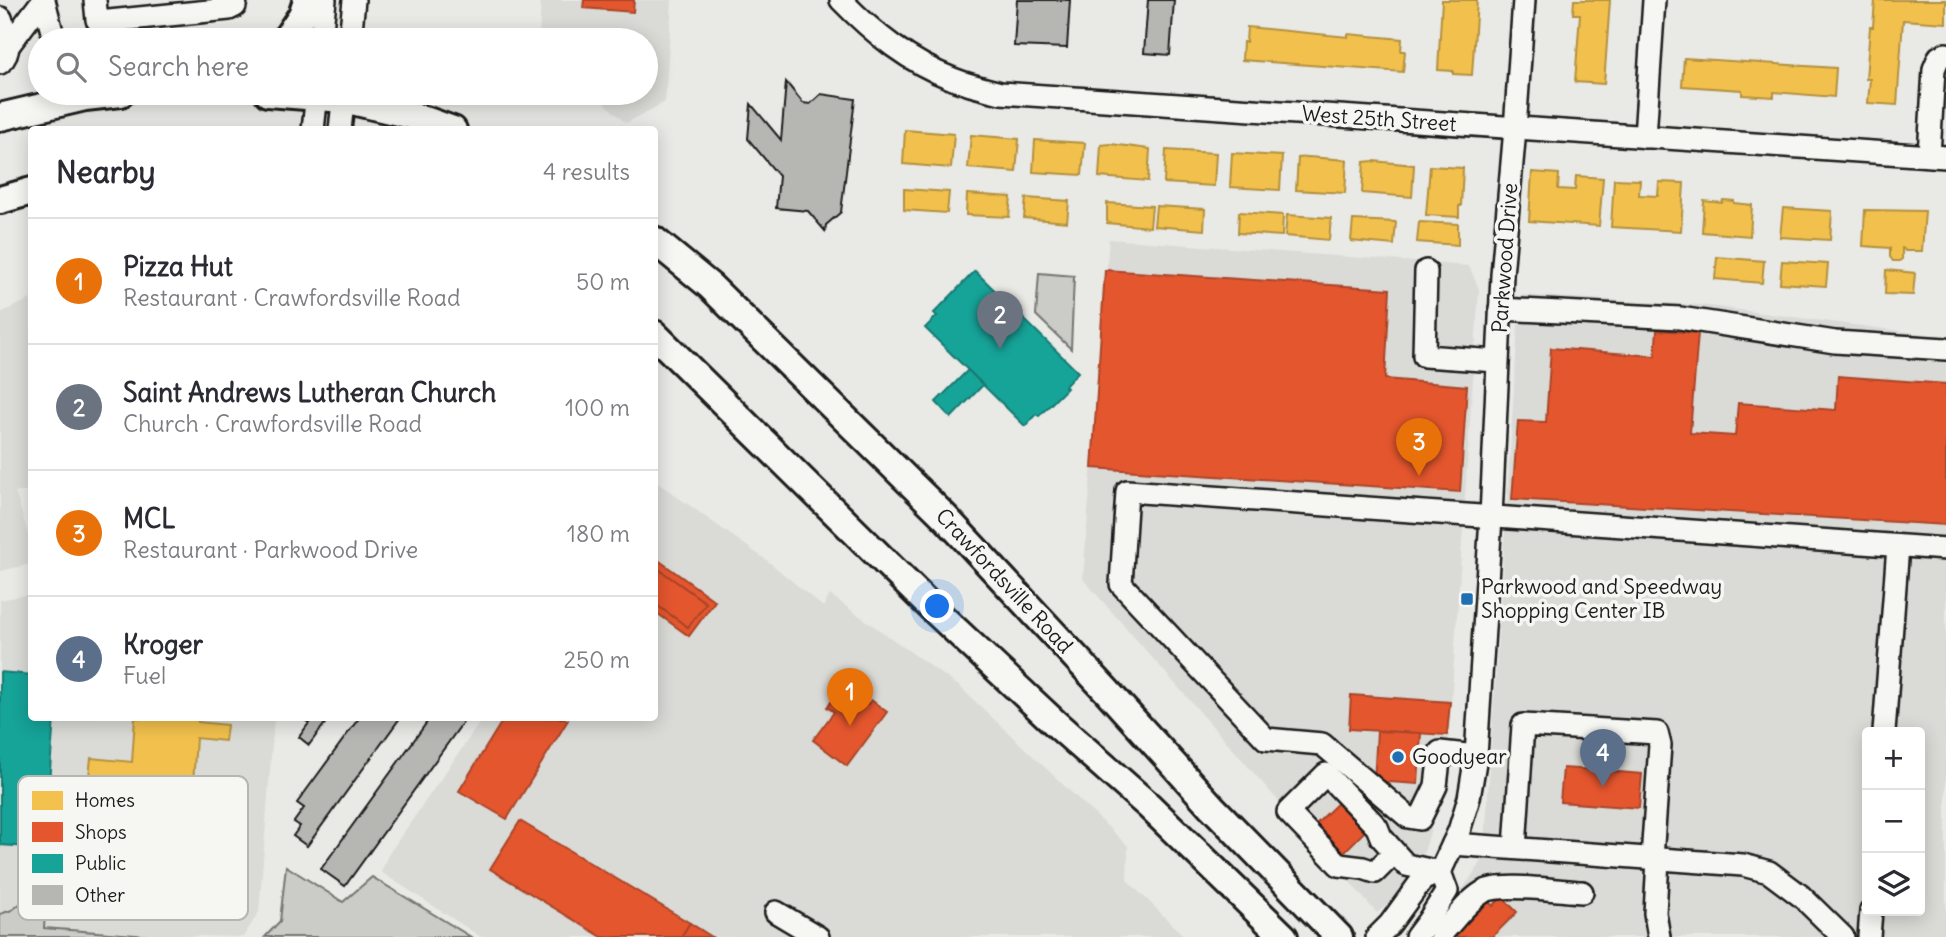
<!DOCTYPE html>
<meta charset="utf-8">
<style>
:root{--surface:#fff;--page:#f2f2f3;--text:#2b2b33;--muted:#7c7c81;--line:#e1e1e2;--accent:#2563eb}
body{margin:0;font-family:Delius,sans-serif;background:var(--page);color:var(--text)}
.controls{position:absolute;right:21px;bottom:21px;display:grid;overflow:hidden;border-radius:7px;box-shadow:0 4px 18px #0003}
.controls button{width:63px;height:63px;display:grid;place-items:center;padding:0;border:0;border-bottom:2px solid var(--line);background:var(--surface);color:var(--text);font:35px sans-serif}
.you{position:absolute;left:938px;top:607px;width:24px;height:24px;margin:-18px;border:5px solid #fff;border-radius:50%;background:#1a73e8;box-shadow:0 0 0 10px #1a73e833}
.badge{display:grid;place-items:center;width:46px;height:46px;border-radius:50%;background:var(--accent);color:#fff;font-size:23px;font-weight:700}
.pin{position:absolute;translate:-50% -58px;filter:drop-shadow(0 2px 4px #0008)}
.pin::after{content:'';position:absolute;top:37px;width:24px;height:21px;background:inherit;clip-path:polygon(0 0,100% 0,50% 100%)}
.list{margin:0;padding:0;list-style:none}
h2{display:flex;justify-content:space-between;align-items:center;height:91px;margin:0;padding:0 28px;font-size:30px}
h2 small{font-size:23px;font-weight:400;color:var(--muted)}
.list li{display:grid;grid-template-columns:46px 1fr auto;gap:21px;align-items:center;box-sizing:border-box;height:126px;padding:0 28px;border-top:2px solid var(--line)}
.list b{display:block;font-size:26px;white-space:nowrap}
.list p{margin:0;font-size:23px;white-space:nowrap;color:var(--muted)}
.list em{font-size:23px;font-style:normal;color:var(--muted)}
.icon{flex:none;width:38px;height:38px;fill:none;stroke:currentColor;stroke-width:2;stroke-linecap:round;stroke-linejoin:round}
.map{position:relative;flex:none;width:1946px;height:937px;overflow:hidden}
.search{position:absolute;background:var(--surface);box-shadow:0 4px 18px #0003;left:28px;top:28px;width:630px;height:77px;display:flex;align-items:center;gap:18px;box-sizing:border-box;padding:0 24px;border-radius:38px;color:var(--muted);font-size:26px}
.panel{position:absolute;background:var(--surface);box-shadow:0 4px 18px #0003;left:28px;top:126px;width:630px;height:595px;border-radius:7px}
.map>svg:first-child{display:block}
</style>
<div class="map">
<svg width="1946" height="937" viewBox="0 0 1946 937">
<rect width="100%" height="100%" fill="#e9e9e5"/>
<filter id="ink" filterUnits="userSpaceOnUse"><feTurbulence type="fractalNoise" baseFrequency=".0143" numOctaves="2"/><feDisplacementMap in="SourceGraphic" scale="14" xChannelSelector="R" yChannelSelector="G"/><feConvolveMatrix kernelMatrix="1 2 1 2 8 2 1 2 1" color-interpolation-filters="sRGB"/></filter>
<g filter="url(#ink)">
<g fill="#dadad6" fill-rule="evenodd">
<path d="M 541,0 L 672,0 L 665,102 L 626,123 L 593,93 L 646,93 L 646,40 L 539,40 Z"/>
<path d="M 1109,239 L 1469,266 L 1479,289 L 1446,778 L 1422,859 L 1401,893 L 1377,913 L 1083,579 Z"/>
<path d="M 1520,295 L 1701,305 L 1946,337 L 1946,937 L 1432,937 L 1432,934 L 1484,858 ZM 1867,732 L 1920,732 L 1920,911 L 1867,911 Z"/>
<path d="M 31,299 L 31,492 L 15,492 L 31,543 L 31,564 L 0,571 L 0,313 Z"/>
<path d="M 655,481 L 769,562 L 823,607 L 830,595 L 960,687 L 1128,846 L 1127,880 L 1185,937 L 481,937 L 381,872 L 388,855 L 483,718 L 654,718 Z"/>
<path d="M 31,594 L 32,718 L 274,718 L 259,912 L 243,937 L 111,934 L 44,928 L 48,872 L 37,873 L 30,896 L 12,910 L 0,914 L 0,600 Z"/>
</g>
<g fill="#cbcbc7" stroke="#747472" stroke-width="2">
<path d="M 1039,273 L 1074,276 L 1071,349 L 1036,315 Z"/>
<path d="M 286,866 L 343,902 L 372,877 L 471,937 L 265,937 L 280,921 Z"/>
<path d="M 48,872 L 44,928 L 162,937 L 0,937 L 0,914 L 12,910 L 30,896 L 39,873 Z"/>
</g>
<g fill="#f2c14e" stroke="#b2903f" stroke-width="2">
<path d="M 1442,0 L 1477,0 L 1472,75 L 1453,74 L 1453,71 L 1438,70 Z"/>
<path d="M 1574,0 L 1610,0 L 1604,84 L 1575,82 L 1580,14 L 1573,14 Z"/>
<path d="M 1875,0 L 1946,0 L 1946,23 L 1903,20 L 1897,105 L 1868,103 L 1870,79 L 1866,79 L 1870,27 L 1873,27 Z"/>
<path d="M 1247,27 L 1348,37 L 1348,34 L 1402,39 L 1401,51 L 1405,51 L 1403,72 L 1242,60 L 1243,42 L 1246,42 Z"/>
<path d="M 1684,58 L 1836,68 L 1834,97 L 1774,92 L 1774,97 L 1742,95 L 1742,90 L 1682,86 Z"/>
<path d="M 905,130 L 954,134 L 951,168 L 903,164 Z"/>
<path d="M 971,135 L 1019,139 L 1016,172 L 968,168 Z"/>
<path d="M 1035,140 L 1085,143 L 1082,175 L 1033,172 Z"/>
<path d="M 1111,144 L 1150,149 L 1148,181 L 1099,177 L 1101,145 Z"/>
<path d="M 1166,150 L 1216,153 L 1214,186 L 1164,183 Z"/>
<path d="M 1232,153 L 1282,156 L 1280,190 L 1230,187 Z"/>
<path d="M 1308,157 L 1347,160 L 1345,193 L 1296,190 L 1298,158 Z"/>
<path d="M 1373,161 L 1414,165 L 1412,197 L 1362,193 L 1364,162 Z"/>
<path d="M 1430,166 L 1463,168 L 1461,206 L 1459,206 L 1459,217 L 1426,215 Z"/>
<path d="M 1532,172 L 1559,174 L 1558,189 L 1575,190 L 1576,176 L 1603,178 L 1599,226 L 1529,221 Z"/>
<path d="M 1614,179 L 1640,180 L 1639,195 L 1658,196 L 1659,182 L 1684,183 L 1681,231 L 1611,227 Z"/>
<path d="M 904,189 L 949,192 L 947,213 L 904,210 Z"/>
<path d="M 967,194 L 1011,197 L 1009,217 L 966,215 Z"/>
<path d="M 1026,198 L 1069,201 L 1067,222 L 1024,218 Z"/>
<path d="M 1723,200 L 1734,201 L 1734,203 L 1752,205 L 1750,236 L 1702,232 L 1704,201 L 1722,203 Z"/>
<path d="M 1107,203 L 1152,206 L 1150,227 L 1107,223 Z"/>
<path d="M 1156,206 L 1205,209 L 1204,230 L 1154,226 Z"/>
<path d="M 1783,208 L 1832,211 L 1830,240 L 1780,237 Z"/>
<path d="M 1865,210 L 1925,211 L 1922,251 L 1905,251 L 1904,249 L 1902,248 L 1902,259 L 1899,261 L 1893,261 L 1890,257 L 1890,248 L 1863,246 Z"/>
<path d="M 1239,212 L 1283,215 L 1282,236 L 1238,233 Z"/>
<path d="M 1287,215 L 1331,218 L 1329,240 L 1285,236 Z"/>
<path d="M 1353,220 L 1396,222 L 1394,245 L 1351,241 Z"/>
<path d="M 1419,222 L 1458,224 L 1458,245 L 1417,242 Z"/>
<path d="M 1717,257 L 1764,261 L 1762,283 L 1715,279 Z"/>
<path d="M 1782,261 L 1828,264 L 1826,286 L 1780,283 Z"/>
<path d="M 1886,270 L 1915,273 L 1913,295 L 1885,294 Z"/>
<path d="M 135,718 L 198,718 L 198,722 L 227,725 L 225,741 L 196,738 L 193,784 L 210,786 L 209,797 L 192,795 L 190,819 L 166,817 L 163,860 L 169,860 L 165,910 L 131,907 L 132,902 L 105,899 L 114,792 L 119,793 L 121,779 L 89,776 L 91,758 L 132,762 Z"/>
</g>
<g fill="#e4572e" stroke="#a84529" stroke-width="2">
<path d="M 584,0 L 634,0 L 633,12 L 583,8 Z"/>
<path d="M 1105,270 L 1390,289 L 1385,379 L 1467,386 L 1460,492 L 1092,468 Z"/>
<path d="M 1657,330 L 1698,333 L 1690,433 L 1735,436 L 1738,403 L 1836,410 L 1838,376 L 1946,384 L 1946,525 L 1512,499 L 1518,421 L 1546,422 L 1551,348 L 1655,356 Z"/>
<path d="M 654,557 L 715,601 L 689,636 L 654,611 L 654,603 L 688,627 L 706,603 L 654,566 Z"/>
<path d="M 654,566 L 706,603 L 688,627 L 654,603 Z"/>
<path d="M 850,691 L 868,704 L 871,700 L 887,712 L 847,766 L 813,740 L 834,712 L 827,707 L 836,696 L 842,701 Z"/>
<path d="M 1351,695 L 1450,702 L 1447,735 L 1349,729 Z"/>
<path d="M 504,718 L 563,718 L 568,720 L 507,819 L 459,791 Z"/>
<path d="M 1377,731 L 1421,733 L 1418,784 L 1374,781 Z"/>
<path d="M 1597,755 L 1609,756 L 1607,771 L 1642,774 L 1639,808 L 1560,802 L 1563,768 L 1596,770 Z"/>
<path d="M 1344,797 L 1371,825 L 1339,857 L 1311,829 Z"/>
<path d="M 520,821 L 690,923 L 681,937 L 602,937 L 490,869 Z"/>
<path d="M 1502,897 L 1517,912 L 1492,937 L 1452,937 L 1459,930 L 1457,928 L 1476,910 L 1477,912 L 1488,901 L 1493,906 Z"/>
<path d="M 690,923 L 712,937 L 681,937 Z"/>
</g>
<g fill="#17a398" stroke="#187a73" stroke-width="2">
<path d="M 975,271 L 1078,372 L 1065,386 L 1067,388 L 1039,416 L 1036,414 L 1025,426 L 925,328 L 937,316 L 934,313 Z"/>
<path d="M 968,370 L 983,385 L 951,418 L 936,402 Z"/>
<path d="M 0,672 L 32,675 L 32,718 L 54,718 L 44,848 L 0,845 Z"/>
</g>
<g fill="#b6b6b3" stroke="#1c1c1c" stroke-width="2">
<path d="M 1017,0 L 1070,0 L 1067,48 L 1014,46 Z"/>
<path d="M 1148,0 L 1174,0 L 1170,55 L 1144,53 Z"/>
<path d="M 786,82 L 803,103 L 810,104 L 821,94 L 855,99 L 841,212 L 826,225 L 825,231 L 808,211 L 776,208 L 779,176 L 748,139 L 751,104 L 781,140 Z"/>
<path d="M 302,718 L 329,718 L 309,745 L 299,737 L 309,723 Z"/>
<path d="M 359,718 L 400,718 L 307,846 L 293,836 L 300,826 L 294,822 L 304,808 L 297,803 Z"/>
<path d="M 430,718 L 466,718 L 345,886 L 321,869 Z"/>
</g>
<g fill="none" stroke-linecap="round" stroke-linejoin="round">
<defs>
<g id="minor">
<path d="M 44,0 L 54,40"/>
<path d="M 95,0 L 97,20 L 99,22 L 229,9 L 235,6 L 236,0"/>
<path d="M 841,0 C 874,34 909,62 953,79 C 968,85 985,89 1001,93 L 1946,157"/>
<path d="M 321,40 L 325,0"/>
<path d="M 350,40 L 354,0"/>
<path d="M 9,45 L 43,0"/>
<path d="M 0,63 C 14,50 6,34 1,18"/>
<path d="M 313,130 L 317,93"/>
<path d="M 340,130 L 344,93"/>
<path d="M 1645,137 L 1654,0"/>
<path d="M 1929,155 L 1934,69 L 1939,57 L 1946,54"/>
<path d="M 1426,271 L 1424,356 L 1497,361"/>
<path d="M 1500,309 L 1680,318 L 1835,342 L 1946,349"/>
<path d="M 1884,732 L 1898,546"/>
<path d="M 1476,756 L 1440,752 L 1436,786 L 1420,819 L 1408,817 L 1322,744 L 1266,739 L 1121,584 L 1127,491 L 1946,549"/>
<path d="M 1453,844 L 1743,865 L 1769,872 L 1801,896 L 1843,937"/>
<path d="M 1515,848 L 1523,725 L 1657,733 L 1660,745 L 1652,858"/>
<path d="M 1394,853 L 1375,872 L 1363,868 L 1339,865 L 1288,812 L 1326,774 L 1377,827 L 1381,837 L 1406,865 L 1440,872"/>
<path d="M 1658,859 L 1655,913 L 1659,937"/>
<path d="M 776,912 L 818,937"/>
<path d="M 1377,937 L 1390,924 L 1422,880 L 1440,872 L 1459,831 L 1469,798 L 1476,756 L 1491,517 L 1502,275 L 1515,129 L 1524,0"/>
<path d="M 1416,937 L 1428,921 L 1447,891 L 1440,872"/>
<path d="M 1441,937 L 1444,931 C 1456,918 1468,901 1483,892 C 1499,882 1560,891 1582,892"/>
<path d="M 1869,937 L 1871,911"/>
</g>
<g id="major">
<path d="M 285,40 L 302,15 L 307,0"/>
<path d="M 268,93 L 344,99 L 411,115 L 453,130"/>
<path d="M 0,117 L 85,97 L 121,93"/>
<path d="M 0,200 L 32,191"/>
<path d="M 654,240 L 710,286 L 945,517 L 1106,690 L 1212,807 L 1339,937"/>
<path d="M 654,334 L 932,608 L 1055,723 L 1149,806 L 1284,937"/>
</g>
</defs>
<use href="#minor" stroke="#1c1c1c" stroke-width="26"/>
<use href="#major" stroke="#1c1c1c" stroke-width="32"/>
<use href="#minor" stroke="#f6f6f2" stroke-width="21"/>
<use href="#major" stroke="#f6f6f2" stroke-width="26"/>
</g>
</g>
<g fill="#1f6fb2" stroke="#f6f6f2" stroke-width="2.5">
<rect x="1460" y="592" width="14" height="14" rx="3.5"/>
<circle cx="1398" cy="757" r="7"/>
</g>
<g text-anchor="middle" stroke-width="7" stroke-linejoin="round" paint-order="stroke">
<g font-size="21" fill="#1c1c1c" stroke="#f6f6f2">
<text transform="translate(1379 119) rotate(4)" y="7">West 25th Street</text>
<text transform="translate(1505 258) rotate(-86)" y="7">Parkwood Drive</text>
<text transform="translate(1004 581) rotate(47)" y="7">Crawfordsville Road</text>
</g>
<g font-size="21" fill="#1c1c1c" stroke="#f6f6f2" text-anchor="start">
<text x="1481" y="594">Parkwood and Speedway<tspan x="1481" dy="24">Shopping Center IB</tspan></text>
<text x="1412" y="764">Goodyear</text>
</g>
</g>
<rect x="18" y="776" width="230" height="144" rx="10" fill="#f6f6f2" stroke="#b5b5b2" stroke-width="2"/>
<rect x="32" y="791" width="31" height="19" fill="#f2c14e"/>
<rect x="32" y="822" width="31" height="20" fill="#e4572e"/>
<rect x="32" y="854" width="31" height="19" fill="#17a398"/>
<rect x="32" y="885" width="31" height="20" fill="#b6b6b3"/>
<g font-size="19" fill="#1c1c1c">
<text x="75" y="807">Homes</text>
<text x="75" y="839">Shops</text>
<text x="75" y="870">Public</text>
<text x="75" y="902">Other</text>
</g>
</svg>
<div class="controls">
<button>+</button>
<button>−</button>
<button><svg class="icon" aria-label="layers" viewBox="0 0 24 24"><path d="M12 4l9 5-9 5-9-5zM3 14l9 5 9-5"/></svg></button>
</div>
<div class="you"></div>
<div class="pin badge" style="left:850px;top:726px;background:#e8710a">1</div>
<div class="pin badge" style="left:1000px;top:349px;background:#6b7280">2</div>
<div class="pin badge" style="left:1419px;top:476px;background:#e8710a">3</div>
<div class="pin badge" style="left:1603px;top:787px;background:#5c6f8a">4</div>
<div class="search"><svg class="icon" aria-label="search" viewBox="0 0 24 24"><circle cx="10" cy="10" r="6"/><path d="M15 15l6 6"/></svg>Search here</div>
<section class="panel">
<h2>Nearby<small>4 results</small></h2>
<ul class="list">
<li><span class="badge" style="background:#e8710a">1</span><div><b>Pizza Hut</b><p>Restaurant · Crawfordsville Road</p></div><em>50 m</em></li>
<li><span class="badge" style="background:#6b7280">2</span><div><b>Saint Andrews Lutheran Church</b><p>Church · Crawfordsville Road</p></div><em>100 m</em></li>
<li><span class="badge" style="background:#e8710a">3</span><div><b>MCL</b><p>Restaurant · Parkwood Drive</p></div><em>180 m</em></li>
<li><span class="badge" style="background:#5c6f8a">4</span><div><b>Kroger</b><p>Fuel</p></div><em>250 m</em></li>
</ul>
</section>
</div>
